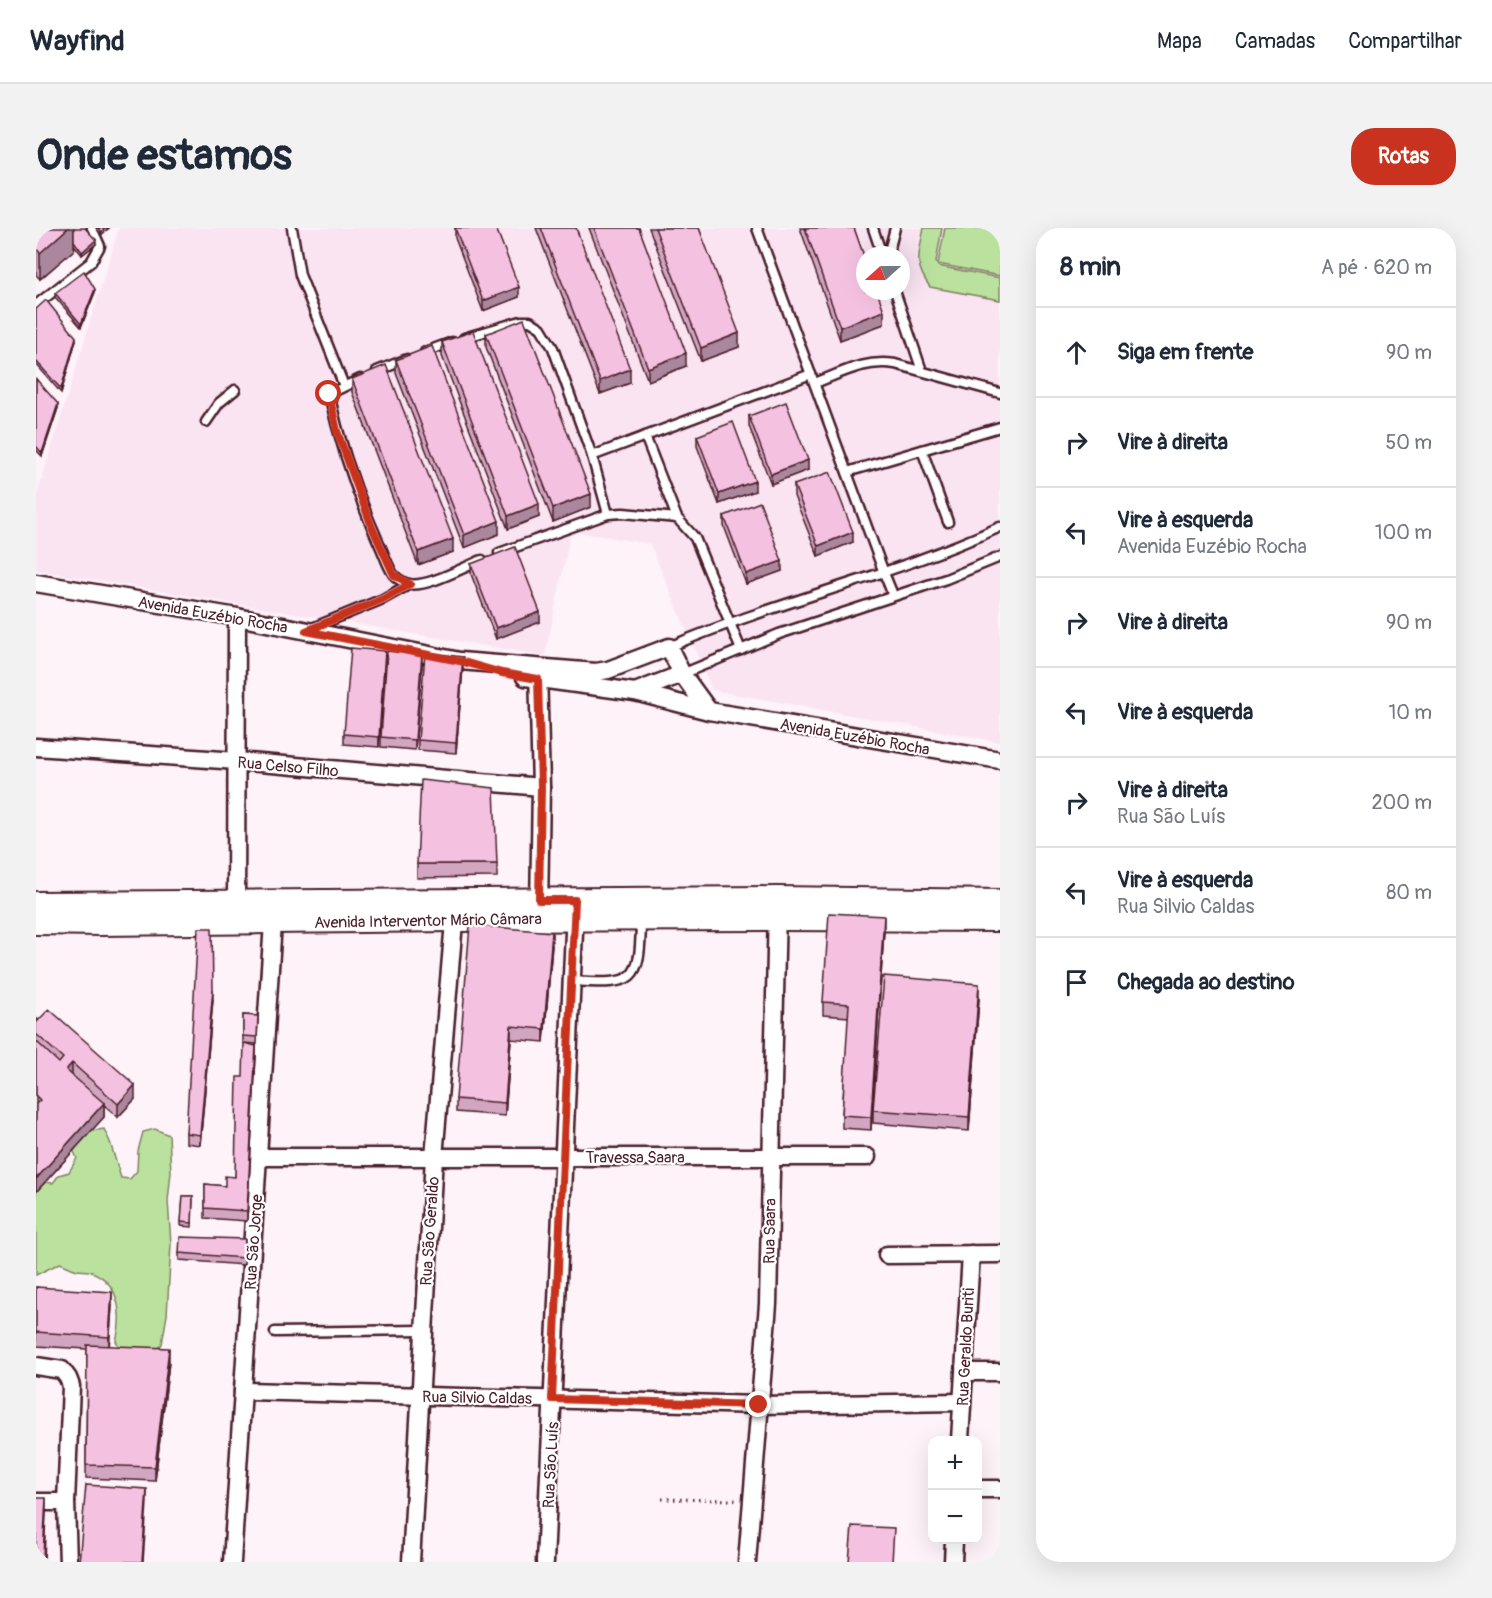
<!DOCTYPE html>
<html lang="pt">
<meta charset="utf-8">
<style>
:root{--surface:#fff;--page:#f2f2f3;--text:#1f2937;--muted:#747a83;--line:#e0e1e3;--accent:#c8321e}
body{margin:0;font-family:Pangolin,sans-serif;background:var(--page);color:var(--text)}
.controls{position:absolute;right:18px;bottom:18px;display:grid;overflow:hidden;border-radius:12px;box-shadow:0 6px 24px #0002}
.controls button{width:54px;height:54px;display:grid;place-items:center;padding:0;border:0;border-bottom:2px solid var(--line);background:var(--surface);color:var(--text);font:30px sans-serif}
.compass{position:absolute;left:820px;top:18px;width:54px;height:54px;border-radius:50%;background:var(--surface);box-shadow:0 6px 24px #0002;rotate:249deg}
.stop{position:absolute;width:18px;height:18px;margin:-14px;border:4px solid #c8321e;border-radius:50%;background:#fff}
.stop.end{background:#c8321e;border-color:#fff;box-shadow:0 2px 6px #0008}
.list{margin:0;padding:0;list-style:none}
h2{display:flex;justify-content:space-between;align-items:center;height:78px;margin:0;padding:0 24px;font-size:26px}
h2 small{font-size:20px;font-weight:400;color:var(--muted)}
.list li{display:grid;grid-template-columns:39px 1fr auto;gap:18px;align-items:center;box-sizing:border-box;height:90px;padding:0 24px;border-top:2px solid var(--line)}
.list b{display:block;font-size:22px;white-space:nowrap}
.list p{margin:0;font-size:20px;white-space:nowrap;color:var(--muted)}
.list em{font-size:20px;font-style:normal;color:var(--muted)}
.icon{flex:none;width:33px;height:33px;fill:none;stroke:currentColor;stroke-width:2;stroke-linecap:round;stroke-linejoin:round}
.map{position:relative;flex:none;width:964px;height:1334px;overflow:hidden;border-radius:24px}
header{display:flex;align-items:center;gap:36px;box-sizing:border-box;height:84px;padding:0 30px;background:var(--surface);border-bottom:2px solid var(--line)}
header strong{font-size:28px}
nav{display:flex;gap:33px;margin-inline-start:auto;font-size:21px}
.intro{display:flex;align-items:center;justify-content:space-between;box-sizing:border-box;height:144px;padding:0 36px}
h1{margin:0;font-size:42px}
.button{padding:15px 27px;border-radius:24px;background:var(--accent);color:#fff;font-size:21px;font-weight:700}
main{display:flex;gap:36px;padding:0 36px}
aside{flex:1;background:var(--surface);border-radius:24px;box-shadow:0 6px 24px #0002}
.map>svg:first-child{display:block}
</style>
<header>
<strong>Wayfind</strong>
<nav><a>Mapa</a><a>Camadas</a><a>Compartilhar</a></nav>
</header>
<div class="intro"><h1>Onde estamos</h1><a class="button">Rotas</a></div>
<main>
<div class="map">
<svg width="964" height="1334" viewBox="0 0 964 1334">
<rect width="100%" height="100%" fill="#fdf3f9"/>
<filter id="ink" filterUnits="userSpaceOnUse"><feTurbulence type="fractalNoise" baseFrequency=".0167" numOctaves="2"/><feDisplacementMap in="SourceGraphic" scale="12" xChannelSelector="R" yChannelSelector="G"/><feConvolveMatrix kernelMatrix="1 2 1 2 8 2 1 2 1" color-interpolation-filters="sRGB"/></filter>
<g filter="url(#ink)">
<path fill="#fae4f2" fill-rule="evenodd" d="M 83,0 L 964,0 L 964,514 L 676,462 L 614,316 L 535,303 L 509,428 L 0,342 L 0,270 ZM 829,27 L 865,27 L 865,63 L 829,63 Z"/>
<g fill="#bae29e" stroke="#828064" stroke-width="1.5">
<path d="M 888,0 L 906,0 L 900,34 L 902,38 L 964,50 L 964,72 L 894,59 C 877,36 883,26 888,0 Z"/>
<path d="M 909,0 L 964,0 L 964,48 L 902,36 Z"/>
<path d="M 68,901 L 74,914 L 85,950 L 94,951 L 101,943 L 102,923 L 107,904 L 119,901 L 133,907 L 135,944 L 132,973 L 135,1016 L 131,1087 L 126,1116 L 120,1124 L 85,1122 L 80,1113 C 87,1087 84,1055 56,1044 C 52,1042 46,1043 42,1042 C 36,1041 30,1037 24,1035 L 0,1047 L 0,963 L 9,954 L 17,955 L 23,947 L 33,944 L 41,930 L 34,916 L 48,904 Z"/>
</g>
<g fill="none" stroke-linecap="round" stroke-linejoin="round">
<defs>
<g id="lane">
<path d="M 256,0 L 264,47 L 308,158"/>
<path d="M 721,0 L 848,345 L 857,367"/>
<path d="M 837,0 L 846,27"/>
<path d="M 852,27 L 859,0"/>
<path d="M 859,63 L 886,143"/>
<path d="M 0,77 L 55,34 L 64,18 L 56,0"/>
<path d="M 428,110 L 485,93 L 494,93 L 505,100 L 517,120 L 556,228 L 572,286"/>
<path d="M 389,124 L 416,114"/>
<path d="M 341,143 L 371,131"/>
<path d="M 324,151 L 293,166 C 304,216 321,266 342,313 C 347,323 351,337 357,346 C 361,351 367,354 372,356 C 391,360 428,339 446,332"/>
<path d="M 779,155 C 805,145 830,131 859,136 L 964,165"/>
<path d="M 170,194 L 183,175 L 199,162"/>
<path d="M 609,208 L 641,290"/>
<path d="M 886,222 L 912,294"/>
<path d="M 556,228 L 775,146"/>
<path d="M 811,244 L 964,199"/>
<path d="M 463,325 L 572,286 L 587,285 L 641,290 L 659,310 L 705,422"/>
<path d="M 276,400 L 347,371 L 374,356"/>
<path d="M 633,419 C 741,373 857,348 964,299"/>
<path d="M 646,446 L 743,406 L 910,351 L 964,329"/>
<path d="M 536,753 C 600,757 604,755 605,692"/>
<path d="M 239,1104 L 387,1102"/>
</g>
<g id="street">
<path d="M 0,355 L 201,389 L 424,433 L 560,444 L 572,442 L 633,419 L 646,446 L 673,483"/>
<path d="M 502,440 L 505,559 L 503,681"/>
<path d="M 489,449 L 599,464 L 673,483 L 964,532"/>
<path d="M 599,464 L 646,446"/>
<path d="M 0,519 L 201,533 L 505,559"/>
<path d="M 200,685 L 201,389"/>
<path d="M 222,929 L 831,929"/>
<path d="M 851,1027 L 964,1026"/>
<path d="M 0,1138 L 26,1142 L 32,1150 L 35,1158 L 30,1274 L 32,1334"/>
<path d="M 928,1144 L 964,1144"/>
<path d="M 207,1163 L 723,1177 L 926,1174"/>
<path d="M 924,1212 L 935,1026"/>
<path d="M 942,1261 L 964,1261"/>
<path d="M 0,1274 L 30,1274"/>
<path d="M 196,1334 L 237,694"/>
<path d="M 375,1334 L 398,929 L 419,682"/>
<path d="M 509,1334 L 539,682"/>
<path d="M 711,1334 L 732,1076 L 741,679"/>
<path d="M 917,1334 L 918,1312"/>
</g>
<g id="secondary">
<path d="M 0,676 L 741,671 L 964,674"/>
<path d="M 0,694 L 63,695 L 418,691 L 742,690 L 964,691"/>
</g>
</defs>
<use href="#lane" stroke="#4a1f2b" stroke-width="13"/>
<use href="#street" stroke="#4a1f2b" stroke-width="21"/>
<use href="#secondary" stroke="#4a1f2b" stroke-width="28"/>
<path stroke="#4a1f2b" stroke-width="3" stroke-dasharray="1.5 4.5" stroke-linecap="butt" d="M 626,1271 L 701,1272"/>
<use href="#lane" stroke="#fff" stroke-width="8"/>
<use href="#street" stroke="#fff" stroke-width="16"/>
<use href="#secondary" stroke="#fff" stroke-width="24"/>
</g>
<g fill="#d2a6c1" stroke="#4a1f2b" stroke-width="1.5">
<path d="M 0,0 L 60,16 L 46,27 L 38,17 L 38,22 L 4,51 L 0,47 Z"/>
<path d="M 60,0 L 73,0 L 65,7 Z"/>
<path d="M 419,0 L 483,69 L 447,83 L 419,10 Z"/>
<path d="M 500,0 L 540,0 L 594,155 L 564,166 Z"/>
<path d="M 553,0 L 603,0 L 650,138 L 612,153 Z"/>
<path d="M 613,0 L 663,0 L 703,119 L 665,133 Z"/>
<path d="M 764,0 L 818,0 L 848,96 L 804,112 Z"/>
<path d="M 59,64 L 45,99 L 19,69 L 19,65 Z"/>
<path d="M 0,81 L 40,112 L 25,165 L 0,136 Z"/>
<path d="M 450,106 L 555,279 L 517,294 L 450,119 Z"/>
<path d="M 406,114 L 503,289 L 472,301 L 406,128 Z"/>
<path d="M 360,132 L 463,306 L 428,320 L 360,145 Z"/>
<path d="M 0,151 L 22,180 L 6,228 L 0,222 Z"/>
<path d="M 316,151 L 417,324 L 382,337 L 316,164 Z"/>
<path d="M 713,188 L 772,242 L 735,256 L 713,198 Z"/>
<path d="M 661,208 L 719,263 L 683,276 L 661,218 Z"/>
<path d="M 758,257 L 817,314 L 782,328 L 758,268 Z"/>
<path d="M 688,288 L 746,343 L 710,356 L 688,298 Z"/>
<path d="M 435,336 L 504,394 L 460,411 L 435,346 Z"/>
<path d="M 349,433 L 343,519 L 308,516 L 308,506 Z"/>
<path d="M 386,436 L 379,522 L 345,519 L 345,509 Z"/>
<path d="M 427,439 L 420,525 L 382,522 L 382,512 Z"/>
<path d="M 381,636 L 461,636 L 461,649 L 381,650 Z"/>
<path d="M 848,702 L 835,902 L 806,900 L 806,887 L 813,789 L 787,787 L 787,774 Z"/>
<path d="M 516,717 L 508,814 L 475,811 L 469,888 L 420,884 L 420,871 Z"/>
<path d="M 943,770 L 933,903 L 837,895 L 837,882 Z"/>
<path d="M 177,771 L 164,917 L 150,915 L 150,905 Z"/>
<path d="M 207,787 L 222,788 L 221,816 L 207,815 Z"/>
<path d="M 0,790 L 99,871 L 82,889 L 68,877 L 68,889 L 0,964 Z"/>
<path d="M 220,828 L 211,993 L 169,990 L 169,956 L 189,958 L 199,949 L 207,849 Z"/>
<path d="M 147,968 L 157,968 L 156,999 L 145,998 Z"/>
<path d="M 209,1011 L 208,1037 L 143,1032 L 143,1025 Z"/>
<path d="M 0,1059 L 76,1077 L 73,1118 L 133,1134 L 119,1253 L 50,1250 L 51,1121 L 0,1118 Z"/>
<path d="M 0,1270 L 10,1283 L 8,1334 L 0,1334 Z"/>
</g>
<g fill="#ab879d" stroke="#4a1f2b" stroke-width="1.5">
<path d="M 32,0 L 38,0 L 38,22 L 4,51 L 4,25 Z"/>
<path d="M 69,0 L 73,0 L 65,7 L 65,4 Z"/>
<path d="M 60,12 L 60,16 L 46,27 L 46,24 Z"/>
<path d="M 483,59 L 483,69 L 447,83 L 447,73 Z"/>
<path d="M 59,61 L 59,64 L 45,99 L 45,96 Z"/>
<path d="M 848,83 L 848,96 L 804,112 L 804,99 Z"/>
<path d="M 703,105 L 703,119 L 665,133 L 665,120 Z"/>
<path d="M 40,109 L 40,112 L 25,165 L 25,161 Z"/>
<path d="M 650,125 L 650,138 L 612,153 L 612,140 Z"/>
<path d="M 594,141 L 594,155 L 564,166 L 564,153 Z"/>
<path d="M 22,176 L 22,180 L 6,228 L 6,225 Z"/>
<path d="M 772,232 L 772,242 L 735,256 L 735,246 Z"/>
<path d="M 719,253 L 719,263 L 683,276 L 683,266 Z"/>
<path d="M 555,266 L 555,279 L 517,294 L 517,280 Z"/>
<path d="M 503,276 L 503,289 L 472,301 L 472,288 Z"/>
<path d="M 463,293 L 463,306 L 428,320 L 428,307 Z"/>
<path d="M 817,304 L 817,314 L 782,328 L 782,318 Z"/>
<path d="M 417,311 L 417,324 L 382,337 L 382,324 Z"/>
<path d="M 746,333 L 746,343 L 710,356 L 710,346 Z"/>
<path d="M 504,384 L 504,394 L 460,411 L 460,400 Z"/>
<path d="M 349,423 L 349,433 L 343,519 L 343,509 Z"/>
<path d="M 386,426 L 386,436 L 379,522 L 379,512 Z"/>
<path d="M 427,429 L 427,439 L 420,525 L 420,515 Z"/>
<path d="M 848,688 L 848,702 L 835,902 L 835,889 Z"/>
<path d="M 516,704 L 516,717 L 508,814 L 508,801 Z"/>
<path d="M 943,756 L 943,770 L 933,903 L 933,889 Z"/>
<path d="M 177,761 L 177,771 L 164,917 L 164,907 Z"/>
<path d="M 475,798 L 475,811 L 469,888 L 469,875 Z"/>
<path d="M 220,818 L 220,828 L 211,993 L 211,983 Z"/>
<path d="M 36,835 L 36,849 L 30,842 Z"/>
<path d="M 99,857 L 99,871 L 82,889 L 82,876 Z"/>
<path d="M 68,875 L 68,889 L 0,964 L 0,951 Z"/>
<path d="M 76,1064 L 76,1077 L 73,1122 L 73,1109 Z"/>
<path d="M 133,1120 L 133,1134 L 119,1253 L 119,1239 Z"/>
<path d="M 111,1261 L 111,1274 L 107,1334 L 106,1334 Z"/>
<path d="M 10,1270 L 10,1283 L 7,1334 Z"/>
</g>
<g fill="#f4c1e0" stroke="#4a1f2b" stroke-width="1.5">
<path d="M 0,0 L 32,0 L 4,25 L 0,20 Z"/>
<path d="M 38,0 L 49,0 L 60,12 L 46,24 L 38,13 Z"/>
<path d="M 63,0 L 69,0 L 65,4 Z"/>
<path d="M 419,0 L 460,0 L 483,59 L 447,73 Z"/>
<path d="M 505,0 L 540,0 L 594,141 L 564,153 Z"/>
<path d="M 558,0 L 603,0 L 650,125 L 612,140 Z"/>
<path d="M 619,0 L 663,0 L 703,105 L 665,120 Z"/>
<path d="M 769,0 L 818,0 L 829,31 L 829,63 L 841,63 L 848,83 L 804,99 Z"/>
<path d="M 48,43 L 59,61 L 45,96 L 19,65 Z"/>
<path d="M 10,72 L 40,109 L 25,161 L 0,133 L 0,81 Z"/>
<path d="M 488,91 L 555,266 L 517,280 L 450,106 Z"/>
<path d="M 437,103 L 503,276 L 472,288 L 406,114 Z"/>
<path d="M 396,118 L 463,293 L 428,307 L 360,132 Z"/>
<path d="M 350,137 L 417,311 L 382,324 L 316,151 Z"/>
<path d="M 0,151 L 22,176 L 6,225 L 0,218 Z"/>
<path d="M 750,174 L 772,232 L 735,246 L 713,188 Z"/>
<path d="M 697,194 L 719,253 L 683,266 L 661,208 Z"/>
<path d="M 794,244 L 817,304 L 782,318 L 758,257 Z"/>
<path d="M 724,274 L 746,333 L 710,346 L 688,288 Z"/>
<path d="M 479,319 L 504,384 L 460,400 L 435,336 Z"/>
<path d="M 315,420 L 349,423 L 343,509 L 308,506 Z"/>
<path d="M 351,423 L 386,426 L 379,512 L 345,509 Z"/>
<path d="M 389,425 L 427,429 L 420,515 L 382,512 Z"/>
<path d="M 385,552 L 458,560 L 461,636 L 381,636 Z"/>
<path d="M 793,685 L 848,688 L 835,889 L 806,887 L 813,776 L 787,774 Z"/>
<path d="M 434,697 L 516,704 L 508,801 L 475,798 L 469,875 L 420,871 Z"/>
<path d="M 162,700 L 176,700 L 177,761 L 164,907 L 150,905 Z"/>
<path d="M 848,748 L 943,756 L 933,889 L 837,882 Z"/>
<path d="M 13,781 L 99,857 L 82,876 L 36,835 L 30,842 L 68,875 L 0,951 L 0,876 L 4,872 L 0,868 L 0,813 L 23,835 L 27,830 L 0,806 L 0,795 Z"/>
<path d="M 207,787 L 222,788 L 221,809 L 207,808 Z"/>
<path d="M 208,815 L 220,818 L 211,983 L 169,980 L 169,956 L 189,958 L 189,948 L 199,949 L 201,849 L 207,849 Z"/>
<path d="M 147,968 L 157,968 L 156,995 L 145,994 Z"/>
<path d="M 144,1009 L 209,1011 L 208,1030 L 143,1025 Z"/>
<path d="M 0,1059 L 76,1064 L 73,1109 L 0,1104 Z"/>
<path d="M 51,1117 L 133,1120 L 119,1239 L 50,1237 Z"/>
<path d="M 50,1257 L 111,1261 L 106,1334 L 43,1334 Z"/>
<path d="M 0,1270 L 10,1270 L 7,1329 L 0,1329 Z"/>
<path d="M 816,1298 L 858,1300 L 856,1334 L 813,1334 Z"/>
</g>
</g>
<g fill="none" stroke-linecap="round" stroke-linejoin="round" filter="url(#ink)">
<path stroke="#c8321e" stroke-width="8" d="M 293,166 L 301,203 L 336,299 L 358,347 L 374,356 L 347,371 L 270,403 L 424,433 L 466,445 L 502,451 L 505,559 L 503,672 L 539,672 L 516,1171 L 723,1177"/>
</g>
<g text-anchor="middle" stroke-width="4.5" stroke-linejoin="round" paint-order="stroke">
<g font-size="16" fill="#4a1f2b" stroke="#fff">
<text transform="translate(177 386) rotate(10)" y="6">Avenida Euzébio Rocha</text>
<text transform="translate(819 508) rotate(10)" y="6">Avenida Euzébio Rocha</text>
<text transform="translate(252 538) rotate(5)" y="6">Rua Celso Filho</text>
<text transform="translate(392 692) rotate(-1)" y="6">Avenida Interventor Mário Câmara</text>
<text x="599" y="935">Travessa Saara</text>
<text transform="translate(393 1003) rotate(-86)" y="6">Rua São Geraldo</text>
<text transform="translate(733 1003) rotate(-89)" y="6">Rua Saara</text>
<text transform="translate(217 1014) rotate(-86)" y="6">Rua São Jorge</text>
<text transform="translate(929 1119) rotate(-87)" y="6">Rua Geraldo Buriti</text>
<text transform="translate(441 1169) rotate(1)" y="6">Rua Silvio Caldas</text>
<text transform="translate(514 1237) rotate(-87)" y="6">Rua São Luís</text>
</g>
</g>
</svg>
<div class="controls">
<button>+</button>
<button>−</button>
</div>
<svg class="compass" viewBox="-18 -18 36 36"><path d="M0-13l5 13h-10z" fill="#e53935"/><path d="M0 13l5-13h-10z" fill="#747a83"/></svg>
<div class="stop" style="left:293px;top:166px"></div>
<div class="stop end" style="left:723px;top:1177px"></div>
</div>
<aside>
<h2>8 min<small>A pé · 620 m</small></h2>
<ul class="list">
<li><svg class="icon" aria-label="ahead" viewBox="0 0 24 24"><path d="M12 20V5M6 11l6-6 6 6"/></svg><div><b>Siga em frente</b></div><em>90 m</em></li>
<li><svg class="icon" aria-label="right" viewBox="0 0 24 24"><path d="M7 20v-9h11M14 6l5 5-5 5"/></svg><div><b>Vire à direita</b></div><em>50 m</em></li>
<li><svg class="icon" aria-label="left" viewBox="0 0 24 24"><path d="M17 20v-9H6M10 6l-5 5 5 5"/></svg><div><b>Vire à esquerda</b><p>Avenida Euzébio Rocha</p></div><em>100 m</em></li>
<li><svg class="icon" aria-label="right" viewBox="0 0 24 24"><path d="M7 20v-9h11M14 6l5 5-5 5"/></svg><div><b>Vire à direita</b></div><em>90 m</em></li>
<li><svg class="icon" aria-label="left" viewBox="0 0 24 24"><path d="M17 20v-9H6M10 6l-5 5 5 5"/></svg><div><b>Vire à esquerda</b></div><em>10 m</em></li>
<li><svg class="icon" aria-label="right" viewBox="0 0 24 24"><path d="M7 20v-9h11M14 6l5 5-5 5"/></svg><div><b>Vire à direita</b><p>Rua São Luís</p></div><em>200 m</em></li>
<li><svg class="icon" aria-label="left" viewBox="0 0 24 24"><path d="M17 20v-9H6M10 6l-5 5 5 5"/></svg><div><b>Vire à esquerda</b><p>Rua Silvio Caldas</p></div><em>80 m</em></li>
<li><svg class="icon" aria-label="arrive" viewBox="0 0 24 24"><path d="M6 21V4h12l-3 4 3 4H6"/></svg><div><b>Chegada ao destino</b></div></li>
</ul>
</aside>
</main>
